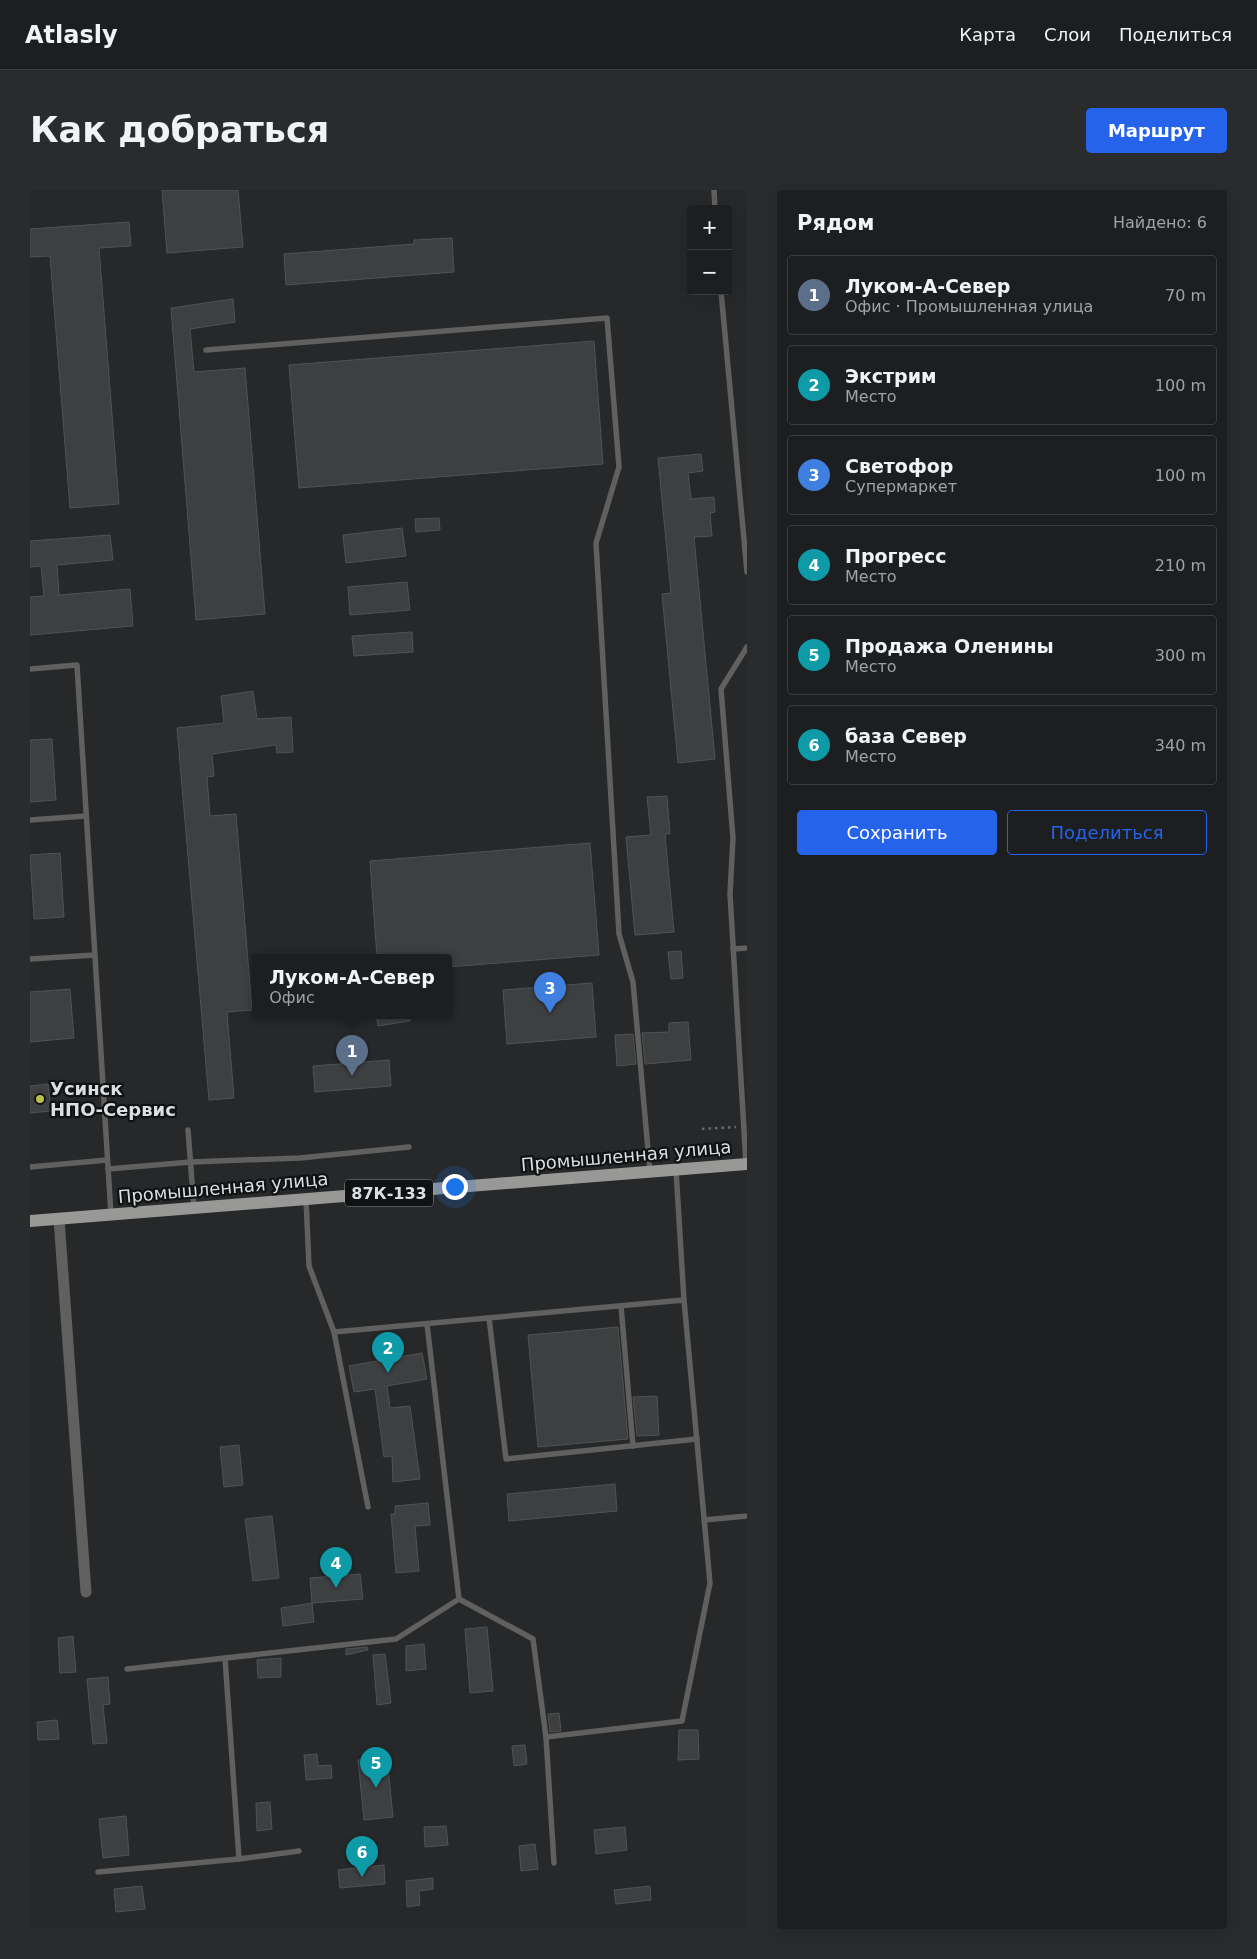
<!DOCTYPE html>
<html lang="ru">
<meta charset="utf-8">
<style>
:root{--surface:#1c1e20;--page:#292b2d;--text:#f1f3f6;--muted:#a0a2a5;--line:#3a3c3e;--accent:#2563eb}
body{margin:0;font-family:"DejaVu Sans",sans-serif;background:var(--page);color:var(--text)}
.controls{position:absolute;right:15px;top:15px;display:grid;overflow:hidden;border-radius:5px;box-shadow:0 5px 20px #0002}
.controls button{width:45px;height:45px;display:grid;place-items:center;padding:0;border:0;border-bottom:1px solid var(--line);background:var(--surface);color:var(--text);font:25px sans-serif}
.you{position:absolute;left:424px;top:996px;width:18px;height:18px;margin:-12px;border:4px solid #fff;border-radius:50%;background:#1a73e8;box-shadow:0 0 0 8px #1a73e833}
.badge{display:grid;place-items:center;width:32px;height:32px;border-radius:50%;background:var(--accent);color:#fff;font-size:16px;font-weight:700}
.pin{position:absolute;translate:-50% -41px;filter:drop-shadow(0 1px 2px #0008)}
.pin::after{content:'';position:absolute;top:26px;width:18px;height:15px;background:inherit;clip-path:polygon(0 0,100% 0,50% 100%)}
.popup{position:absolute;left:222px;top:764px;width:200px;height:65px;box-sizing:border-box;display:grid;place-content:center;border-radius:5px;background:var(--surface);filter:drop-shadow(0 1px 4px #0005);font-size:16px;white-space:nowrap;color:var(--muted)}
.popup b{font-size:19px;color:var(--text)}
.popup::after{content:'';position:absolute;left:50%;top:100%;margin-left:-10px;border:10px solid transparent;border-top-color:var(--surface)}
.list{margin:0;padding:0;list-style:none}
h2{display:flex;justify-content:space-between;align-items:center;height:65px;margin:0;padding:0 20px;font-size:21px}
h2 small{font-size:16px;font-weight:400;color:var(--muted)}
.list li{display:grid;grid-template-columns:32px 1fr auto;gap:15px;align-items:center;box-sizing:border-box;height:80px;margin:0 10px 10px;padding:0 10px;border:1px solid var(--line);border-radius:5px}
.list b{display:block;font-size:19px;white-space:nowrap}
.list p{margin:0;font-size:16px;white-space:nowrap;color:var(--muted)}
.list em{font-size:16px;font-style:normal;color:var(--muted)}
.actions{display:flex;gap:10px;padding:15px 20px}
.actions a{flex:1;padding:11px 0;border:1px solid var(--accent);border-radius:5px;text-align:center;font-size:18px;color:var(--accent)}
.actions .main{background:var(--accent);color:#fff}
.map{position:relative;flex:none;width:717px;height:1739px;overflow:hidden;border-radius:5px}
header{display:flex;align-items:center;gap:30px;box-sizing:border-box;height:70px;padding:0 25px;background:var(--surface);border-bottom:1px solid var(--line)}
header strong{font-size:24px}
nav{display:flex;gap:28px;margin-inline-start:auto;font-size:18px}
.intro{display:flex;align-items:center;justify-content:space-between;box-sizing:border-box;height:120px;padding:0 30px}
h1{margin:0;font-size:35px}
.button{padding:12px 22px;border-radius:5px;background:var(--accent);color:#fff;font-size:18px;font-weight:700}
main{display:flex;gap:30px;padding:0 30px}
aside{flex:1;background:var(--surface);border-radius:5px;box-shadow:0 5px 20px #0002}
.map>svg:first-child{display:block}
</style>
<header>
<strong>Atlasly</strong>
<nav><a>Карта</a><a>Слои</a><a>Поделиться</a></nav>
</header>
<div class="intro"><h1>Как добраться</h1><a class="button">Маршрут</a></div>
<main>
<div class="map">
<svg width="717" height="1739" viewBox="0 0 717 1739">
<rect width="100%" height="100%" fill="#26282a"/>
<g fill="#3d3f41" stroke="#505254">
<path d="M 132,0 L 208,0 L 213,57 L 137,63 Z"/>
<path d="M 99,32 L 101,56 L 69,58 L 89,314 L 40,318 L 20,66 L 0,67 L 0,39 Z"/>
<path d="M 422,48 L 424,82 L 256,95 L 254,64 L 384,54 L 384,50 Z"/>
<path d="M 203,109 L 205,132 L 160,139 L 164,182 L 215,178 L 235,424 L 166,430 L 141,118 Z"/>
<path d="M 564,151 L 573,274 L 269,298 L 259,175 Z"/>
<path d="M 671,264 L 673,281 L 658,283 L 661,309 L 684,307 L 685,322 L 680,323 L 682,346 L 664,347 L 685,569 L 648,573 L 632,404 L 641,403 L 628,268 Z"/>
<path d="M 409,328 L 410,340 L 386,342 L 385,329 Z"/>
<path d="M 372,338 L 376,366 L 316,373 L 313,345 Z"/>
<path d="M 80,345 L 83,370 L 27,375 L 29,405 L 100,399 L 103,436 L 0,445 L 0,407 L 14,406 L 11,376 L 0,377 L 0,351 Z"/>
<path d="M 377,392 L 380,420 L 320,425 L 318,397 Z"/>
<path d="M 382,442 L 383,462 L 324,466 L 322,446 Z"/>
<path d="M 223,501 L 227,529 L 261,527 L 263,562 L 247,563 L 246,555 L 182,564 L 184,586 L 177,587 L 180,626 L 206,624 L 222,820 L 197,822 L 204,908 L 179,910 L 147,538 L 194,533 L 191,506 Z"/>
<path d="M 22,549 L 26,610 L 0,612 L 0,550 Z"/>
<path d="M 637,606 L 640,644 L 635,644 L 644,742 L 605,745 L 596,647 L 621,645 L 617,607 Z"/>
<path d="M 560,653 L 569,765 L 418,777 L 418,767 L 347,767 L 340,671 Z"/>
<path d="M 30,663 L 34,727 L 4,729 L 0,665 Z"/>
<path d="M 651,761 L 653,788 L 641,789 L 638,762 Z"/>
<path d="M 562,793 L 566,847 L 477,854 L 473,800 Z"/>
<path d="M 40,799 L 44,848 L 0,852 L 0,802 Z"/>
<path d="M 346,825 L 379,825 L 380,831 L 348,836 Z"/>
<path d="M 658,832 L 661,870 L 615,874 L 612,843 L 639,842 L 639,833 Z"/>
<path d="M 603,844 L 606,874 L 587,876 L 585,845 Z"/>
<path d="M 359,870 L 361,896 L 285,902 L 283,876 Z"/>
<path d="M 18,894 L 21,921 L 0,923 L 0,896 Z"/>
<path d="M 588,1137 L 598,1249 L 508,1257 L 498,1145 Z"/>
<path d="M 392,1163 L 397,1189 L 357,1196 L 360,1218 L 380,1216 L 390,1289 L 363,1292 L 362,1266 L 354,1267 L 345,1199 L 324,1202 L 319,1176 Z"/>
<path d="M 627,1206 L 629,1245 L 607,1246 L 603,1207 Z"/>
<path d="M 209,1255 L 213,1295 L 194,1297 L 190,1257 Z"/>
<path d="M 585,1294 L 587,1321 L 479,1331 L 477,1304 Z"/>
<path d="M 398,1313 L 400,1335 L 385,1336 L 389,1381 L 366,1383 L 361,1324 L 365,1324 L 365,1316 Z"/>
<path d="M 242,1326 L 249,1388 L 223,1391 L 215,1329 Z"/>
<path d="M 330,1384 L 333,1409 L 282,1413 L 280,1388 Z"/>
<path d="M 282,1413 L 284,1432 L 253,1436 L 251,1418 Z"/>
<path d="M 457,1437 L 463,1501 L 440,1503 L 435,1439 Z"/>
<path d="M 43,1446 L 46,1482 L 30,1483 L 28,1448 Z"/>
<path d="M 394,1454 L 396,1479 L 376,1481 L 376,1456 Z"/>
<path d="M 337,1457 L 338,1460 L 316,1465 L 316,1459 Z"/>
<path d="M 355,1464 L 361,1513 L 347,1515 L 343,1465 Z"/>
<path d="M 251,1468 L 251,1487 L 228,1488 L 227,1470 Z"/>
<path d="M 78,1487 L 80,1514 L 73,1515 L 77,1553 L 63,1554 L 57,1489 Z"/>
<path d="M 529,1523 L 531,1541 L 520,1542 L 518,1524 Z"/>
<path d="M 27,1530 L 29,1549 L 8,1550 L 7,1532 Z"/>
<path d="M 649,1540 L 668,1540 L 669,1569 L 648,1570 Z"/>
<path d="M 495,1555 L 497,1574 L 484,1576 L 482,1556 Z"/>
<path d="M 287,1564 L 288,1576 L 301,1575 L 302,1588 L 276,1590 L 274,1565 Z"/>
<path d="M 357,1567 L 363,1627 L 334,1630 L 328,1570 Z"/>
<path d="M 240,1612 L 242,1639 L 227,1641 L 226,1613 Z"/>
<path d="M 96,1626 L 99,1665 L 73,1668 L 69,1629 Z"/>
<path d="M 416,1636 L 418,1655 L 395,1657 L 394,1637 Z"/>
<path d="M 595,1637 L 597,1660 L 566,1664 L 564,1640 Z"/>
<path d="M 505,1654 L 508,1679 L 491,1681 L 489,1656 Z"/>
<path d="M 354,1675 L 355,1694 L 310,1698 L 308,1680 Z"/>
<path d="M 403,1688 L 403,1699 L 389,1701 L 390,1715 L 377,1717 L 376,1691 Z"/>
<path d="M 112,1696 L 115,1719 L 86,1722 L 84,1699 Z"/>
<path d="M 620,1696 L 621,1710 L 586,1714 L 584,1700 Z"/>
</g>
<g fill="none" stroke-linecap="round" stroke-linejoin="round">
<path stroke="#6a6c6e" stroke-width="2.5" stroke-dasharray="2.5 4" stroke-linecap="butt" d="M 672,939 L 706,937"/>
<g stroke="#60605f" stroke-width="5.5">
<path d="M 684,0 L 685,19"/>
<path d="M 691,101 L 717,382"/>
<path d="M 176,160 L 577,128 L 589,277 L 566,353 L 589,744 L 603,792 L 620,982"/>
<path d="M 0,479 L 47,475 L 81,1025"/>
<path d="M 0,630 L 56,626"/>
<path d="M 703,759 L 717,758"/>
<path d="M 0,769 L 65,765"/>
<path d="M 158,940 L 164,1018"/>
<path d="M 716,974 L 700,704 L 703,648 L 691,499 L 717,457"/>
<path d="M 0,977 L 77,970"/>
<path d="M 78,979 L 161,972 L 270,968 L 379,957"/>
<path d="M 276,1009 L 279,1076 L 304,1142 L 338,1317"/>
<path d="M 591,1116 L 603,1256"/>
<path d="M 459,1128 L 476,1269 L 667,1249"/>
<path d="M 304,1142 L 654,1110"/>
<path d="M 674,1330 L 717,1326"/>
<path d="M 429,1409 L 503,1449 L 516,1547 L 524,1673"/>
<path d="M 195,1468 L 209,1669"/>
<path d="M 97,1479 L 366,1449 L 429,1409 L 397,1134"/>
<path d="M 516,1547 L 652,1531 L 680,1393 L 654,1110 L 646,980"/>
<path d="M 68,1682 L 209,1669 L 269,1661"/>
</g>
<path stroke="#60605f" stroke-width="11" d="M 29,1029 L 56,1402"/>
<path stroke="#989996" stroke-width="12" d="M 0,1031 L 717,974"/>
</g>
<circle fill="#b8c147" stroke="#101112" stroke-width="2" cx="10" cy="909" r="5"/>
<g text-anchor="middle" stroke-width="4.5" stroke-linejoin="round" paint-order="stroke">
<rect fill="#101112" stroke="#9fa0a2" stroke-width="1" x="315" y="989.5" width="88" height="27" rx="4"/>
<g font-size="16" font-weight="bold" fill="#dcdedf">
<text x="359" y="1009">87К-133</text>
</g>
<g font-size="18" font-weight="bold" fill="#dcdedf" stroke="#101112" text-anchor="start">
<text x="20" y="905">Усинск<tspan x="20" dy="21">НПО-Сервис</tspan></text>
</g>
<g font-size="18" fill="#dcdedf" stroke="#101112">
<text transform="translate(596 966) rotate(-5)" y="6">Промышленная улица</text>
<text transform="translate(193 998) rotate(-5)" y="6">Промышленная улица</text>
</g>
</g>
</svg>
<div class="controls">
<button>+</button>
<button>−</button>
</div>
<div class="you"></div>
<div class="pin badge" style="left:322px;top:886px;background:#5c6f8a">1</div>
<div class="popup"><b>Луком-А-Север</b>Офис</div>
<div class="pin badge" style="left:358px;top:1183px;background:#0f9aa8">2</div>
<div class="pin badge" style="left:520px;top:823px;background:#3f7fe0">3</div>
<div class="pin badge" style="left:306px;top:1398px;background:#0f9aa8">4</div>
<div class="pin badge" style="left:346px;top:1598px;background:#0f9aa8">5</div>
<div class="pin badge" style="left:332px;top:1687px;background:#0f9aa8">6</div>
</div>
<aside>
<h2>Рядом<small>Найдено: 6</small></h2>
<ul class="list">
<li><span class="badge" style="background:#5c6f8a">1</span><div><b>Луком-А-Север</b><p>Офис · Промышленная улица</p></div><em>70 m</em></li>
<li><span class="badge" style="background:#0f9aa8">2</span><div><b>Экстрим</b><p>Место</p></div><em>100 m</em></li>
<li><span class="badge" style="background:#3f7fe0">3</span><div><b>Светофор</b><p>Супермаркет</p></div><em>100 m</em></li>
<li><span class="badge" style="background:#0f9aa8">4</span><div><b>Прогресс</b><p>Место</p></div><em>210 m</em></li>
<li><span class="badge" style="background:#0f9aa8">5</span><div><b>Продажа Оленины</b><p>Место</p></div><em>300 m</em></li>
<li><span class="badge" style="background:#0f9aa8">6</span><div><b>база Север</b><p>Место</p></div><em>340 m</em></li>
</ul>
<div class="actions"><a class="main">Сохранить</a><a>Поделиться</a></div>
</aside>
</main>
